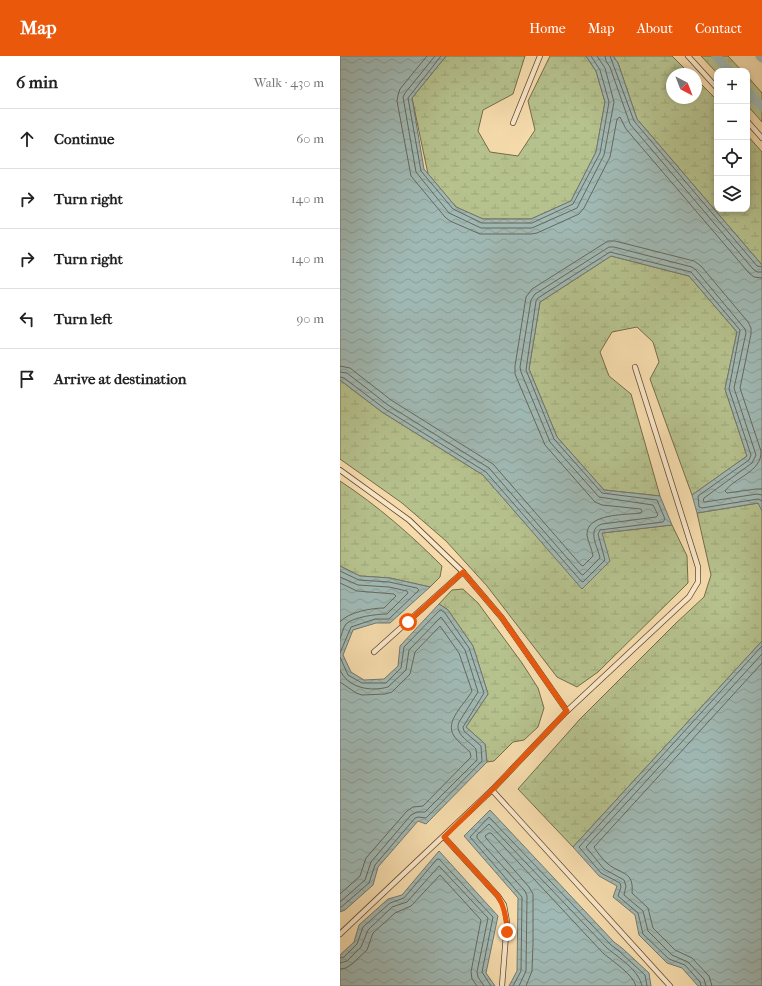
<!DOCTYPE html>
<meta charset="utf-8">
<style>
:root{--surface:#fff;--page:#f2f2f2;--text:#222;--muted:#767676;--line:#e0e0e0;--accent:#ea580c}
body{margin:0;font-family:"IM FELL French Canon",serif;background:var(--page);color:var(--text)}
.controls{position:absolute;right:12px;top:12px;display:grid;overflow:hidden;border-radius:8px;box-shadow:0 2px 6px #0003}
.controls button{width:36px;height:36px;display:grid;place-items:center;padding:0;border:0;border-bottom:1px solid var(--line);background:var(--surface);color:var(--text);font:20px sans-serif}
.compass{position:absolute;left:326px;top:12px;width:36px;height:36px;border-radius:50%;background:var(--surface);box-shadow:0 2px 6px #0003;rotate:138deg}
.stop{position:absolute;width:12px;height:12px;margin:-9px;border:3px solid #ea580c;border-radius:50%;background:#fff}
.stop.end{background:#ea580c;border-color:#fff;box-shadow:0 1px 4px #0008}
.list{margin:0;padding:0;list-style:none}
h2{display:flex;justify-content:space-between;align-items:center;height:52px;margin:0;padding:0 16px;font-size:17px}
h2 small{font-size:13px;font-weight:400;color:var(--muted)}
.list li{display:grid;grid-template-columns:26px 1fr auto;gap:12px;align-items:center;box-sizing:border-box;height:60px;padding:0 16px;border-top:1px solid var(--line)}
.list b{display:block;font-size:15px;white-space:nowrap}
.list em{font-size:13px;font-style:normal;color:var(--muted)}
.icon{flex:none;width:22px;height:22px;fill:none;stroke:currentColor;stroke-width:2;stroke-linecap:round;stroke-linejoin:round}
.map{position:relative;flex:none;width:422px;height:930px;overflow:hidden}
header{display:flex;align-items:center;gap:24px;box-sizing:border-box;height:56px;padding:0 20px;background:var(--accent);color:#fff}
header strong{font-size:19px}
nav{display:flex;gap:22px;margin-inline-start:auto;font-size:14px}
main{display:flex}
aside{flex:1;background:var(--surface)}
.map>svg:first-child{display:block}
</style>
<header>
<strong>Map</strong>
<nav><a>Home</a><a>Map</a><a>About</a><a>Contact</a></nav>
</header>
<main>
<aside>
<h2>6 min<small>Walk · 430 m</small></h2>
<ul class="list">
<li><svg class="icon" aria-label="ahead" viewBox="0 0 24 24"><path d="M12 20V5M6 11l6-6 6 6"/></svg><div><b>Continue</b></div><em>60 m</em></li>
<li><svg class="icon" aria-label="right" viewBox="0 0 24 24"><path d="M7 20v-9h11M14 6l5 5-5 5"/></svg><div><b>Turn right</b></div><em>140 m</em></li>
<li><svg class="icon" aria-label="right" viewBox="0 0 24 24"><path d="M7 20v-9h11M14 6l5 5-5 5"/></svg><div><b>Turn right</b></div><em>140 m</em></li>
<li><svg class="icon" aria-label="left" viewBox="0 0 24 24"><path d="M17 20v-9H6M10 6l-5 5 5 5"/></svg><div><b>Turn left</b></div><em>90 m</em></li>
<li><svg class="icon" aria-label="arrive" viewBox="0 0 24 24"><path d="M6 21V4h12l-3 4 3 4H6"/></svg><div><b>Arrive at destination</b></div></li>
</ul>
</aside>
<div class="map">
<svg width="422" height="930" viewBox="0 0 422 930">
<defs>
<pattern id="grass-tufts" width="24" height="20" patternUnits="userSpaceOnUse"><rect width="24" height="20" fill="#b6c28e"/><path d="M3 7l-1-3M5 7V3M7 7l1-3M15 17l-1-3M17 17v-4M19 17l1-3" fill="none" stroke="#9da679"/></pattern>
<pattern id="wetland-marsh" width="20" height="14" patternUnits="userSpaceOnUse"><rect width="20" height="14" fill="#b6c28e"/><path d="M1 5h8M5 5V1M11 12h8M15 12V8" fill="none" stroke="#9da679"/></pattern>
<pattern id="water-waves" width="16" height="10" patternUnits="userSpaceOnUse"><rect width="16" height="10" fill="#a0b9b4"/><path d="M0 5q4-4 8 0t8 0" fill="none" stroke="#8a9e99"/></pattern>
</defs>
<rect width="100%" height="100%" fill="#f6dcad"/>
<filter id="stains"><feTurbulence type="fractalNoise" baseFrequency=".005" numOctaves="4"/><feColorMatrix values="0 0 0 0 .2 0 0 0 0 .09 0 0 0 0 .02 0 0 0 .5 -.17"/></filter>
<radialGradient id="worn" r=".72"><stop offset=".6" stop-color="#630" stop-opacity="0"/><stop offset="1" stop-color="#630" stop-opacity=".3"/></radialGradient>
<g fill="url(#grass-tufts)" stroke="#766c48">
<path d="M 361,0 L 388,0 L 402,15 L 377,15 L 377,17 Z"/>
<path d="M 407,20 L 422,37 L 422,66 L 407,49 Z"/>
</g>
<g fill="url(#wetland-marsh)" stroke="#766c48">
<path d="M 106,0 L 185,0 L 173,38 L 143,54 L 138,75 L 150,96 L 178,100 L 195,74 L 188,45 L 210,0 L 246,0 L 256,15 L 265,46 L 256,96 L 231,145 L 191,163 L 143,163 L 116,151 L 88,118 L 72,42 Z"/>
<path d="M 273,0 L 332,0 L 350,18 L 332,18 L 332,42 L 356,42 L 356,23 L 377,44 L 377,153 L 407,153 L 407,79 L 422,96 L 422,209 L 297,63 L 278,7 Z"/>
<path d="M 271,200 L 349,220 L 397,276 L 385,333 L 407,400 L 352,439 L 310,323 L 319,306 L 313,286 L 297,271 L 272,276 L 260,296 L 269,320 L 291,338 L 320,440 L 264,434 L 217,381 L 189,313 L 200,246 Z"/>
<path d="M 0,324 L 42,356 L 143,419 L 242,532 L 262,477 L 332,469 L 347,500 L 348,527 L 258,616 L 237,631 L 217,621 L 147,530 L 106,485 L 62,447 L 0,403 Z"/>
<path d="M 0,425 C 38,450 70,478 102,510 L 100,521 L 90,531 L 50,522 L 20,520 L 0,510 Z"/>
<path d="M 419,447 L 422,455 L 422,585 L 233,791 L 178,733 L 240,663 L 336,567 L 364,541 L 371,519 L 357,457 Z"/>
<path d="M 123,533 L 138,547 L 182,607 L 198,632 L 204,652 L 198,671 L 184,684 L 173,686 L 154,705 L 147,706 L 145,688 L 126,671 L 148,638 L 133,590 L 108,554 L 99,548 L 112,534 Z"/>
</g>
<g fill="url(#water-waves)" stroke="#75776d">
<path d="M 0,0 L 106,0 L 72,42 L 84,113 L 116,151 L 143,163 L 191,163 L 231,145 L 256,96 L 265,46 L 256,15 L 246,0 L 273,0 L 278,7 L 297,63 L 422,209 L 422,455 L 418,447 L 357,457 L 352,439 L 407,400 L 385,333 L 397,276 L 349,220 L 271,200 L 200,246 L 189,313 L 217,381 L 264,434 L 320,440 L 332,469 L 262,477 L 270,505 L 242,533 L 143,419 L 42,356 L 0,324 Z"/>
<path d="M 0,510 L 20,520 L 50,522 L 90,531 L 50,567 L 36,567 L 13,574 L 3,599 L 11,616 L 24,624 L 44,623 L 58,610 L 60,590 L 99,548 L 108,554 L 133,590 L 148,638 L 126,671 L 145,688 L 147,706 L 86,768 L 78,765 L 38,811 L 33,829 L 5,854 L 0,856 Z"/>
<path d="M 422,585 L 422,930 L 358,930 L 342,912 L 327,907 L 299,879 L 295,859 L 273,841 L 277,830 L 259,820 L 233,791 Z"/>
<path d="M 150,754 L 274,886 L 282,892 L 309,917 L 311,930 L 169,930 L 177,915 L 178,842 L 124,780 Z"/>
<path d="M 99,795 L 158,860 L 146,917 L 155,930 L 0,930 L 0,899 L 14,886 L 19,869 L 48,843 L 62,839 Z"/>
</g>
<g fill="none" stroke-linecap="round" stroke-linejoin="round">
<g stroke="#6a675c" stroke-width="1">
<path d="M 87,0 L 60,33 L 58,39 L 57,45 L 71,120 L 105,161 L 110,165 L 140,178 L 191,178 L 197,177 L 239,158 L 244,152 L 270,101 L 277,63 L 280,61 L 286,73 L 409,217 L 414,221 L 422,222"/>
<path d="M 95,0 L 65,37 L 63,41 L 76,116 L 109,157 L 141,172 L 192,172 L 237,152 L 264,99 L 274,46 L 265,12 L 257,0"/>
<path d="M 101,0 L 68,42 L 81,115 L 113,153 L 142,167 L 192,167 L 233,148 L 260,97 L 269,46 L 260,14 L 251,0"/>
<path d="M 265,0 L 266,5 L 270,11 L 290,68 L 413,213 L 417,216 L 422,216"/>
<path d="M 270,0 L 294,65 L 417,210 L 422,211"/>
<path d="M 0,310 L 10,312 L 51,344 L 153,408 L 241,509 L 243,510 L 253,500 C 252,493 248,486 247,479 C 246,457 286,459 301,457 L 302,455 L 301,453 L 262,449 L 255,446 L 205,389 L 175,318 L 175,310 L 186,241 L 192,233 L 268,185 L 275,185 L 354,205 L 361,210 L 408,266 L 411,272 L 411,278 L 400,332 L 421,395 C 422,416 395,421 385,435 L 387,437 L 416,433 L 422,433"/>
<path d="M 0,316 L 7,317 L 48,349 L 149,412 L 241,518 L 243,519 L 260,502 C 258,491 246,473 262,468 L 316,461 L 318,459 L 313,449 L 259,441 L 210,386 L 181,316 L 180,311 L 191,244 L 195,238 L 269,191 L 274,191 L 352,211 L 356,214 L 405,273 L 406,277 L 394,332 L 416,399 L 412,407 L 364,442 L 363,445 L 365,446 L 417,438 L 422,439"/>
<path d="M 0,321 L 4,322 L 45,353 L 146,416 L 241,525 L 243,526 L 265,504 L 258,478 L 260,474 L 323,466 L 325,463 L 317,444 L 262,437 L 214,383 L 186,314 L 196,245 L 198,242 L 270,196 L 351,216 L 400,274 L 389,333 L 411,399 L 409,404 L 358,440 L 359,451 L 362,452 L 418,443 L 422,445"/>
<path d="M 0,515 L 19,524 L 49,526 L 77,532 L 79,534 L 49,563 L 35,563 L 11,571 L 0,597"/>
<path d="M 0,521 L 18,529 L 49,531 L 67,535 L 68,537 L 47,558 C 37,558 13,561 6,568 C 3,572 2,578 0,583"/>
<path d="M 0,527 L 17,535 L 54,538 L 56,540 L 44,552 C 32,552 8,556 0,566"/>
<path d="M 0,601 L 8,619 L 22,627 L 46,627 L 61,612 L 64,591 L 99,555 L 101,554 L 105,557 L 129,592 L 144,637 L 123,671 L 124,675 L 141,690 L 142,705 L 86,762 L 78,761 L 75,762 L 35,809 L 29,827 L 0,852"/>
<path d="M 0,614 C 8,632 30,636 48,631 L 66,614 L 69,594 L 101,561 L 125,594 L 138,636 L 119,666 C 114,678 129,685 136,693 L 137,704 L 85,756 L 77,756 L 71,759 L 31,806 L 25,824 L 0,846"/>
<path d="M 0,626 L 16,637 L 22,639 L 45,638 L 52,636 L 70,618 L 75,596 L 100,570 L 119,597 L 132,635 C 125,648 104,665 114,680 C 118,686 125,691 130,696 L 131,701 L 83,750 L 73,751 L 67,755 L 26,802 L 20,820 L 0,838"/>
<path d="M 0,902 L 4,901 L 17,888 L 23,871 L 50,847 L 64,842 L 97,803 L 99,803 L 153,861 L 142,916 L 151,930"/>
<path d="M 0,907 L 7,905 L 21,891 L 28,874 L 52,851 L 67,846 L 99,810 L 148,862 L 137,916 L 138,921 L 144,930"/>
<path d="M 0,913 L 6,912 L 12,908 L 27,894 L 33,877 L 55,857 L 71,850 L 100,819 L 141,864 L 131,916 L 132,923 L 137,930"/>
<path d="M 173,930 L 181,915 L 182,841 L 130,781 L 149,761 L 271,889 L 279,895 L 305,919 L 307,930"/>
<path d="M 179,930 L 186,915 L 187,840 L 185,835 L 137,782 L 137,779 L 149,768 L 267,892 C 279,902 299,914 302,930"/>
<path d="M 186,930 L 192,915 L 193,888 L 193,838 L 189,831 L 146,782 L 145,780 L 149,777 L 151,777 L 263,897 C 272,905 293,918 296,930"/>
<path d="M 361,930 L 360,926 L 345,909 L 329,903 L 303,878 L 298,857 L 278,840 L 281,831 L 280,827 L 261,817 L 239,791 L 422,590"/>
<path d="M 366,930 L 364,923 L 348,906 L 332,899 L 308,875 L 303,855 L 284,839 L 286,830 L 284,824 L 264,813 L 246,791 L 422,598"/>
<path d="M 372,930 L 369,920 L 352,902 L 335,894 L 313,872 L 308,852 L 292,837 C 294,815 282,819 268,808 C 263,804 257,796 254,791 L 422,607"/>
</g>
<g stroke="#a0b9b4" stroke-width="9">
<path d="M 376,0 L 389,15"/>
<path d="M 420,0 L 422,2"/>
<path d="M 407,35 L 422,51"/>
</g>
<defs>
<g id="service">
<path d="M 348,0 L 377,32"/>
<path d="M 407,65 L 422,82"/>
<path d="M 173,67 L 200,0"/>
<path d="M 0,414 L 69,464 L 123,516 L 162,562 L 227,655"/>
<path d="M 34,596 L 123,516"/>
<path d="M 152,734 L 330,930"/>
<path d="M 104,781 L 158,840 L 164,849 L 167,866 L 162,930"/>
<path d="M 0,878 L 152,734 L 227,655 L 349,541 L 358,526 L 358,511 L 295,311"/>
</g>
</defs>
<use href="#service" stroke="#65472e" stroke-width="6"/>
<use href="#service" stroke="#f9e8ca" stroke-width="4.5"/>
</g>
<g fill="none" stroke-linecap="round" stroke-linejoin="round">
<path stroke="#ea580c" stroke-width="5" d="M 68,566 L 123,516 L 162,562 L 227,655 L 152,734 L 104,781 L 158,840 C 165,852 167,862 167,876"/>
</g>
<rect width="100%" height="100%" filter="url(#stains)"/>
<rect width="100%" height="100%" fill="url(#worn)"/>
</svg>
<div class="controls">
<button>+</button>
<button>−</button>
<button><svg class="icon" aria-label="locate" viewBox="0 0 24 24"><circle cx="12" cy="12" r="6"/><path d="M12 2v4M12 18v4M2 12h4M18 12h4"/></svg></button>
<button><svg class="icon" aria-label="layers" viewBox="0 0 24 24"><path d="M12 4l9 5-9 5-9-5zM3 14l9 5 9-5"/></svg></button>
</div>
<svg class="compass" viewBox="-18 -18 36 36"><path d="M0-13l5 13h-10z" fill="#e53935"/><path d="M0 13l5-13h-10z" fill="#767676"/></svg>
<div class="stop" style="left:68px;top:566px"></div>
<div class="stop end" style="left:167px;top:876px"></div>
</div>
</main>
